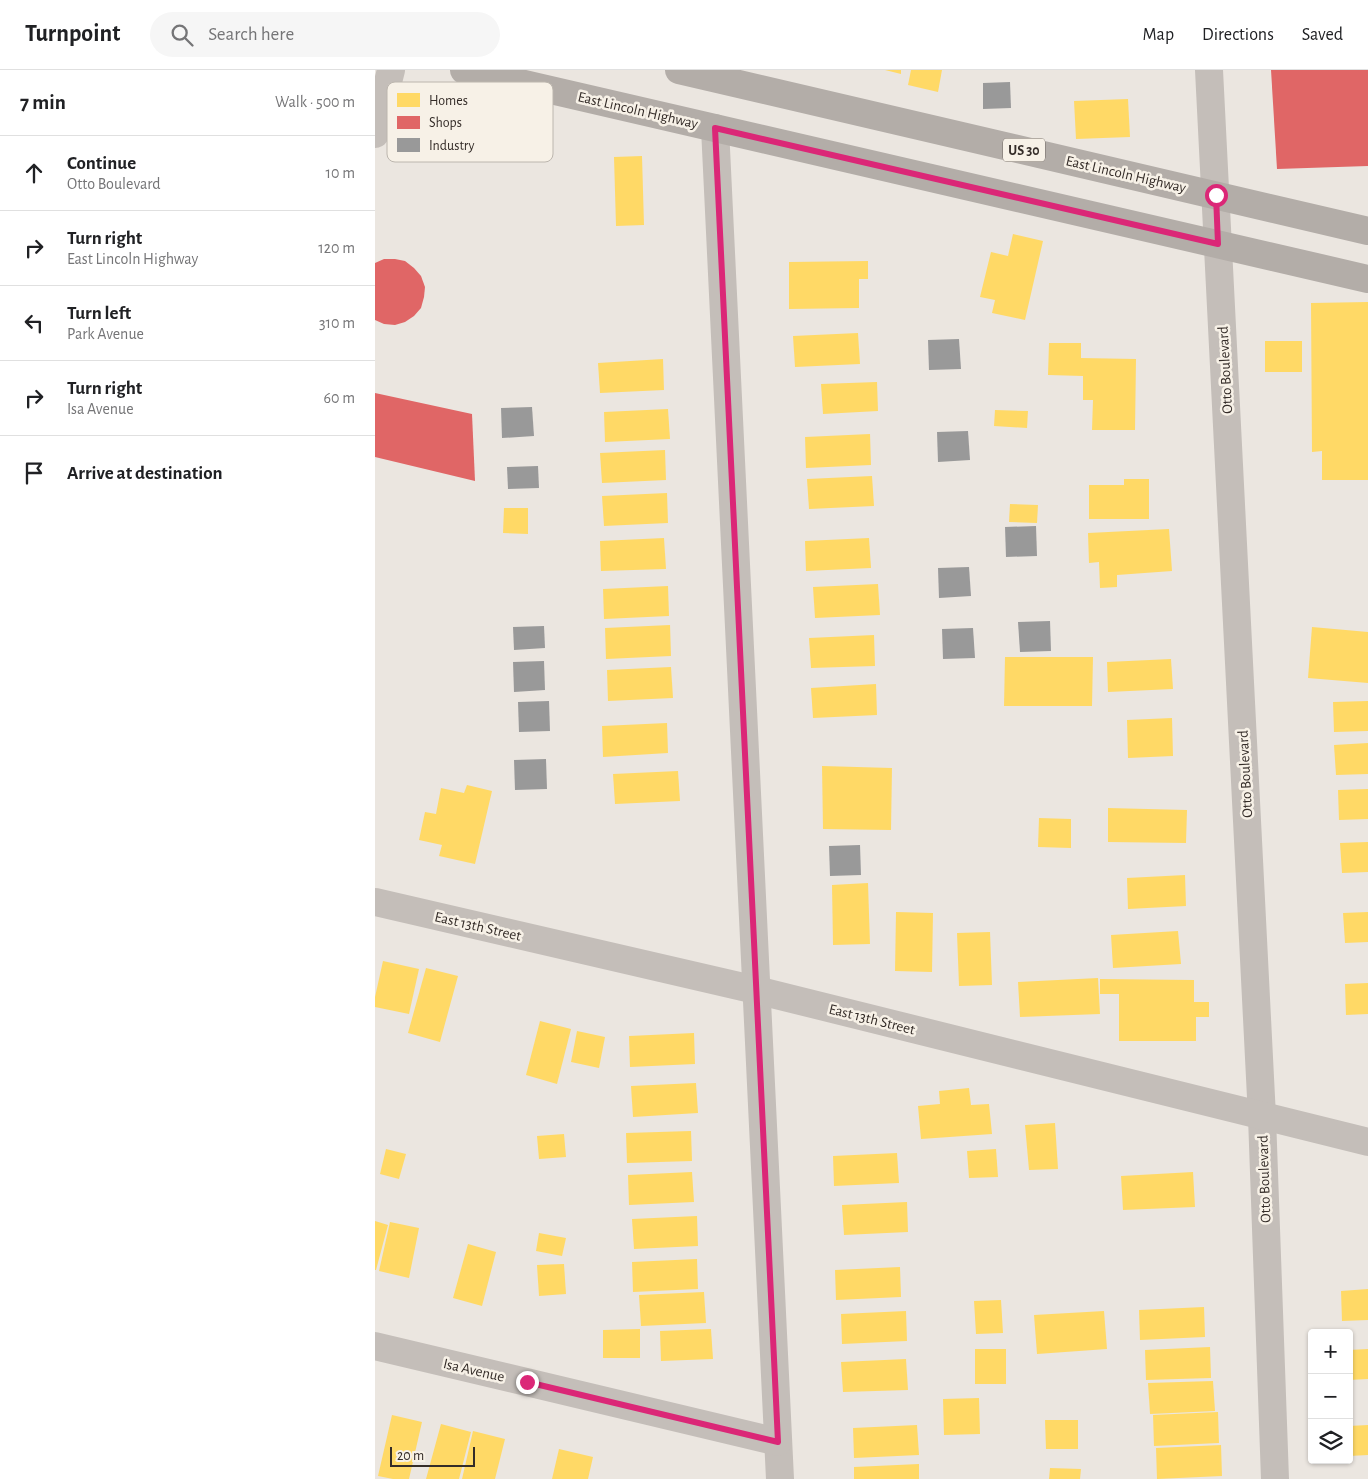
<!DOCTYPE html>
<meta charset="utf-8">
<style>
:root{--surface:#fff;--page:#f6f6f6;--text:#202124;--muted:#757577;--line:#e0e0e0}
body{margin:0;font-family:"Alegreya Sans",sans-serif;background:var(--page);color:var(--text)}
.controls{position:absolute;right:15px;bottom:15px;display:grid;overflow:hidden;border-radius:5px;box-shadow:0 1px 4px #0004}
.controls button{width:45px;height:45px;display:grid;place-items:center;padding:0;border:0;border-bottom:1px solid var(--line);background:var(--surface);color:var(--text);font:25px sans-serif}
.scale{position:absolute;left:15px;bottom:12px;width:85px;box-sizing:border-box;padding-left:5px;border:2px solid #342c28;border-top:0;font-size:14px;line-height:18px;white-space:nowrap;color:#342c28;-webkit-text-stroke:4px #f7f1e7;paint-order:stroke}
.stop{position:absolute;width:15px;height:15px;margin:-11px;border:4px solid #db2777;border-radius:50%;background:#fff}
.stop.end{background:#db2777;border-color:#fff;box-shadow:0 1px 5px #0008}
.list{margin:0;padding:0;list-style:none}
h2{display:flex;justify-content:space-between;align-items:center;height:65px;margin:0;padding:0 20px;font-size:21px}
h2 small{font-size:16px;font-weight:400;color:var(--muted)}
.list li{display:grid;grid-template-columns:32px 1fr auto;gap:15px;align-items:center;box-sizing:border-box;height:75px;padding:0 20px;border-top:1px solid var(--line)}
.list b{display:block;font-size:19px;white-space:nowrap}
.list p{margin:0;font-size:16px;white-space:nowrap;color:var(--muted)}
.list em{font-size:16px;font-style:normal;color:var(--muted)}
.icon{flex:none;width:28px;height:28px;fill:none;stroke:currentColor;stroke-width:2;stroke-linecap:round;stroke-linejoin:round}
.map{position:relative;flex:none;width:993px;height:1409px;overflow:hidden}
header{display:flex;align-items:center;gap:30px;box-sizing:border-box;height:70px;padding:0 25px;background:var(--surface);border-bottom:1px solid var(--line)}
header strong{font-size:24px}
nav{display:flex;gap:28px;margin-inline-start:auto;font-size:18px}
.search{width:350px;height:45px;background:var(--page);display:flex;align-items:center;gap:12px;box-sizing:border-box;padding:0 18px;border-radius:28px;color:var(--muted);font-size:19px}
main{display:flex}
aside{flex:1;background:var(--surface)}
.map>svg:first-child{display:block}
</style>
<header>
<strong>Turnpoint</strong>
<div class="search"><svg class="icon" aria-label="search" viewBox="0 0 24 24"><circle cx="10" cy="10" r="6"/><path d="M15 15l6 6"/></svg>Search here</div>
<nav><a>Map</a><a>Directions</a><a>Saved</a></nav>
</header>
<main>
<aside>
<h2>7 min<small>Walk · 500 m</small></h2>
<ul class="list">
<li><svg class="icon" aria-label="ahead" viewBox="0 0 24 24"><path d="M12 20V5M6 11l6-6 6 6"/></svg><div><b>Continue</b><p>Otto Boulevard</p></div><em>10 m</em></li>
<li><svg class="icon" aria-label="right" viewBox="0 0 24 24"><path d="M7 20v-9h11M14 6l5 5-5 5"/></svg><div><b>Turn right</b><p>East Lincoln Highway</p></div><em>120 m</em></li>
<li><svg class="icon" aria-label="left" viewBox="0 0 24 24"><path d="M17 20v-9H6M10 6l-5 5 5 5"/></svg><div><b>Turn left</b><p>Park Avenue</p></div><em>310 m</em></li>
<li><svg class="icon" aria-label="right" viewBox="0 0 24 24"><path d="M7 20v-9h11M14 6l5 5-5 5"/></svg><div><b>Turn right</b><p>Isa Avenue</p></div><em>60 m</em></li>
<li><svg class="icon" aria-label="arrive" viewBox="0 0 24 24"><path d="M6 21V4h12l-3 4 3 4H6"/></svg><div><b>Arrive at destination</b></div></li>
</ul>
</aside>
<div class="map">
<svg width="993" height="1409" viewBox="0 0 993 1409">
<rect width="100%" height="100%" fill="#ebe6e0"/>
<g fill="#ffd966">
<path d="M 510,0 L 526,0 L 526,4 Z"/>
<path d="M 536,0 L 567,0 L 563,22 L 533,15 Z"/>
<path d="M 753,29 L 755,67 L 701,69 L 699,31 Z"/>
<path d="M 267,86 L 269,155 L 241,156 L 239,87 Z"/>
<path d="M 638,164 L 668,171 L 650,250 L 617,243 L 620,230 L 605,227 L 616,182 L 633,186 Z"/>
<path d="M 493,191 L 493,209 L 484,209 L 484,238 L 414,239 L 414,192 Z"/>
<path d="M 993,232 L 993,410 L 947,410 L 947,381 L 937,382 L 936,233 Z"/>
<path d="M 483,263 L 485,294 L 420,297 L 418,266 Z"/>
<rect x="890" y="271" width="37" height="31"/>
<path d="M 674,273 L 706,273 L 706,288 L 761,289 L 760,360 L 717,360 L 718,330 L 708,330 L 708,306 L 673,305 Z"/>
<path d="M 288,289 L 289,320 L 225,323 L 223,293 Z"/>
<path d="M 502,312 L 503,341 L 448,344 L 446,314 Z"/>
<path d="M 293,339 L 295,369 L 230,372 L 229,342 Z"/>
<path d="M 620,340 L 653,341 L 652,358 L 619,356 Z"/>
<path d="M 495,364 L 496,395 L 431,398 L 430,367 Z"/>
<path d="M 290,380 L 291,410 L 227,413 L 225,383 Z"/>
<path d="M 497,406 L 499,436 L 434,439 L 432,409 Z"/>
<path d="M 749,409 L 774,409 L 774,449 L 714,449 L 714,415 L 749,415 Z"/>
<path d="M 292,423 L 293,453 L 229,456 L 227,426 Z"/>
<path d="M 635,434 L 663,435 L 662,453 L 634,452 Z"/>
<path d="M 129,438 L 153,438 L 153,464 L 128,463 Z"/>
<path d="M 794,459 L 797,501 L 742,505 L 742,517 L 725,518 L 724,492 L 714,493 L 713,463 Z"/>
<path d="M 289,468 L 291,499 L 226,501 L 225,471 Z"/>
<path d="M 494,468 L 496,498 L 431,501 L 430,471 Z"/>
<path d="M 503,514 L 505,545 L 440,548 L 438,517 Z"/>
<path d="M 293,516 L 294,546 L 229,549 L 228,519 Z"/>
<path d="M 295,555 L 296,586 L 231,589 L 230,558 Z"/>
<path d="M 937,557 L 993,562 L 993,613 L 933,608 Z"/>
<path d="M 499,565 L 500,596 L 436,598 L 434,568 Z"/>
<path d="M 630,587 L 718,587 L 717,636 L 629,636 Z"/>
<path d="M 796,589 L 798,619 L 733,622 L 732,592 Z"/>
<path d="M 296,597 L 298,628 L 233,631 L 232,600 Z"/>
<path d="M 501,614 L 502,645 L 438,648 L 436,618 Z"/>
<path d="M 993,631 L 993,661 L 959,662 L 958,632 Z"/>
<path d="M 797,648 L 798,686 L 753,688 L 752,650 Z"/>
<path d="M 292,653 L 293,683 L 228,687 L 227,656 Z"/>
<path d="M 993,673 L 993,704 L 961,705 L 959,675 Z"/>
<path d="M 447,696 L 517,698 L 516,760 L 448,759 Z"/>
<path d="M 303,701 L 305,731 L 240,734 L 238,704 Z"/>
<path d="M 92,715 L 117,721 L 100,794 L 64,786 L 67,775 L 44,770 L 50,742 L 61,744 L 66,718 L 89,723 Z"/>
<path d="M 993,719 L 993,749 L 964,750 L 963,720 Z"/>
<path d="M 733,738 L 812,740 L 811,773 L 733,772 Z"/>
<path d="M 664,748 L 696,749 L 696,778 L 663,777 Z"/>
<path d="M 993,772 L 993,802 L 967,803 L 965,773 Z"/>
<path d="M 810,805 L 811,836 L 753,839 L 752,808 Z"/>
<path d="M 493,813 L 495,874 L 458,875 L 457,815 Z"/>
<path d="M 521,842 L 558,843 L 557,902 L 520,901 Z"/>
<path d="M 993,842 L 993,872 L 970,873 L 968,843 Z"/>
<path d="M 803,861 L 806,894 L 738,898 L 736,865 Z"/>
<path d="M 615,862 L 617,915 L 584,916 L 582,863 Z"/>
<path d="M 8,891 L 44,899 L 34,944 L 0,937 L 0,927 Z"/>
<path d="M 51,898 L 83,906 L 65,972 L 33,963 Z"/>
<path d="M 723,908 L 725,944 L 645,947 L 643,912 Z"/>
<path d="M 725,909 L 819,910 L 819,932 L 834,932 L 834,947 L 821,947 L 821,971 L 744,971 L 744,924 L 725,924 Z"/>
<path d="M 993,913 L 993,944 L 971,945 L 970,914 Z"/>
<path d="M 165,951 L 196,959 L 182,1014 L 151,1005 Z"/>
<path d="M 202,961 L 230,967 L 224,998 L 196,992 Z"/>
<path d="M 319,963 L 320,994 L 255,997 L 254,966 Z"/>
<path d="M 321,1013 L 323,1043 L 258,1047 L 256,1016 Z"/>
<path d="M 594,1018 L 596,1035 L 614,1034 L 617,1064 L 546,1069 L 543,1036 L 565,1034 L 564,1021 Z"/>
<path d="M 680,1053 L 683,1099 L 654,1100 L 650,1055 Z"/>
<path d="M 316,1061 L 317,1091 L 252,1093 L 251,1063 Z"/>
<path d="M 189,1064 L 191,1087 L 164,1089 L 162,1066 Z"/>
<path d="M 11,1079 L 31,1084 L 24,1109 L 5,1104 Z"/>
<path d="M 621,1079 L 623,1107 L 594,1108 L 592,1081 Z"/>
<path d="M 522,1083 L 524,1113 L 459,1116 L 458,1086 Z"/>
<path d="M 317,1102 L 319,1132 L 254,1135 L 253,1105 Z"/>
<path d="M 818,1102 L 820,1137 L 748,1140 L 746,1106 Z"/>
<path d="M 532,1132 L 533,1162 L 469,1165 L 467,1135 Z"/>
<path d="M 322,1146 L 323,1176 L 259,1179 L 257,1149 Z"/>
<path d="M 0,1151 L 13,1155 L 1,1200 L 0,1200 Z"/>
<path d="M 15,1152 L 44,1158 L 34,1208 L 4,1201 Z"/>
<path d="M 164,1163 L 191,1168 L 187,1186 L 161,1181 Z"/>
<path d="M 93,1174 L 121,1182 L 107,1236 L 78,1228 Z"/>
<path d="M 322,1189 L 323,1219 L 258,1222 L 257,1192 Z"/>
<path d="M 189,1194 L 191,1224 L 164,1226 L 162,1195 Z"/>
<path d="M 525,1197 L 526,1227 L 461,1230 L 460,1200 Z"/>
<path d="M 993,1219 L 993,1250 L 967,1251 L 966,1221 Z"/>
<path d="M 329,1222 L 331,1253 L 266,1256 L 264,1225 Z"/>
<path d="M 626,1230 L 628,1263 L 601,1264 L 599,1231 Z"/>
<path d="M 829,1237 L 830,1267 L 765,1270 L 764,1240 Z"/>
<path d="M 531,1241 L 532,1271 L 467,1274 L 466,1244 Z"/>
<path d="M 729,1241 L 732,1279 L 662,1284 L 659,1245 Z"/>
<path d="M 265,1259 L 265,1288 L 228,1288 L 228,1260 Z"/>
<path d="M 336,1259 L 338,1289 L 286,1291 L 285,1261 Z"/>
<path d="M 835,1277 L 836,1308 L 771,1310 L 770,1280 Z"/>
<rect x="600" y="1279" width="31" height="35"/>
<path d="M 993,1279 L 993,1309 L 974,1310 L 974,1280 Z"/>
<path d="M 531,1289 L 533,1320 L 468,1322 L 466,1292 Z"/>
<path d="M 838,1311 L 840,1341 L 775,1344 L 773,1313 Z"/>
<path d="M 604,1328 L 605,1364 L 569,1365 L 568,1329 Z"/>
<path d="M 843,1342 L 844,1373 L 779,1376 L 778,1345 Z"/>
<path d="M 17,1345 L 47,1352 L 34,1409 L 18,1409 L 3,1406 Z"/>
<path d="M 670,1350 L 703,1350 L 703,1379 L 671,1379 Z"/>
<path d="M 66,1354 L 96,1362 L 84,1409 L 51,1409 Z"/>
<path d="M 542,1355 L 544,1385 L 479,1388 L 478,1358 Z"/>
<path d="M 993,1355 L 993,1385 L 974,1386 L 974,1356 Z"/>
<path d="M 98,1361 L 130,1369 L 120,1409 L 87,1409 Z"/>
<path d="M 846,1375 L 847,1406 L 782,1409 L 781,1378 Z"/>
<path d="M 184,1379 L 218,1387 L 213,1409 L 177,1409 Z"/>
<path d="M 544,1394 L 544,1409 L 479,1409 L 479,1397 Z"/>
<path d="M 675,1398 L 706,1399 L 705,1409 L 674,1409 Z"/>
</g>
<g fill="#e06666">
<path d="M 896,0 L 993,0 L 993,96 L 902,99 Z"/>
<path d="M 9,189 L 20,189 L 30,191 L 39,198 L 46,206 L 50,217 L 49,227 L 46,238 L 39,246 L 30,252 L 20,255 L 9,254 L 0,250 L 0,193 Z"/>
<path d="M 0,323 L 97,344 L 100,411 L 0,387 Z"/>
</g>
<g fill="#999">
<path d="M 635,12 L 636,38 L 608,39 L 608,13 Z"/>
<path d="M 584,269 L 586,299 L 554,300 L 553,270 Z"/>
<path d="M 157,337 L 159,366 L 127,368 L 126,338 Z"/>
<path d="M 593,361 L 595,390 L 563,392 L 562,362 Z"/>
<path d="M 163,396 L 164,418 L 133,419 L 132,397 Z"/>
<path d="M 661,456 L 662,486 L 631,487 L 630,457 Z"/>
<path d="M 594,497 L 596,526 L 564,528 L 563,498 Z"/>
<path d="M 675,551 L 676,581 L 645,582 L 643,552 Z"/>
<path d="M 169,556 L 170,578 L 139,580 L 138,557 Z"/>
<path d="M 598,558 L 600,588 L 568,589 L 567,559 Z"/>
<path d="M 169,591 L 170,620 L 139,622 L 138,592 Z"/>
<path d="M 174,631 L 175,661 L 144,662 L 143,632 Z"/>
<path d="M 171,689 L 172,719 L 140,720 L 139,690 Z"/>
<path d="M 485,775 L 486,805 L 455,806 L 454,776 Z"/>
</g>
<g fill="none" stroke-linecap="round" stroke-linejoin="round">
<g stroke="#c4beb9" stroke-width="28">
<path d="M 834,0 L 887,1047 L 900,1409"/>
<path d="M 340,58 L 405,1409"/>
<path d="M 0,832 L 381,920 L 993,1072"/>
<path d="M 0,1276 L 403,1372"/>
</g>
<path stroke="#c4beb9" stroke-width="28" d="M 0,64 L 16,0"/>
<g stroke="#b3ada8" stroke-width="28">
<path d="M 89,0 L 993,209"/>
<path d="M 304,0 L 993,161"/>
</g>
</g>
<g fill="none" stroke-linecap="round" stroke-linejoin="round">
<path stroke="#db2777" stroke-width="6" d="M 152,1312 L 403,1372 L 340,58 L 843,174 L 841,125"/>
</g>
<g text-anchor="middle" stroke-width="5" stroke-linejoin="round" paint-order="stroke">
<rect fill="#f7f1e7" stroke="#6e6761" stroke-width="1" x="628" y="68.5" width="42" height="23" rx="4"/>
<g font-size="14" font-weight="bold" fill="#342c28">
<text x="649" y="85">US 30</text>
</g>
<g font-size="15" fill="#342c28" stroke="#f7f1e7">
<text transform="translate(263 40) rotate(13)" y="5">East Lincoln Highway</text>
<text transform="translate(751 104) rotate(13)" y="5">East Lincoln Highway</text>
<text transform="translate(850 300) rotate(-93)" y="5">Otto Boulevard</text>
<text transform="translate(870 704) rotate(-93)" y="5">Otto Boulevard</text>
<text transform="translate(103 856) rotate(13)" y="5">East 13th Street</text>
<text transform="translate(497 949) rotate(14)" y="5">East 13th Street</text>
<text transform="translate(889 1109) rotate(-92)" y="5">Otto Boulevard</text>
<text transform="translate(99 1300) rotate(13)" y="5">Isa Avenue</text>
</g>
</g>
<rect x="12" y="12" width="166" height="80" rx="8" fill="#f7f1e7" stroke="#bcb6ae" stroke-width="1"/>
<rect x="22" y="23" width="23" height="14" fill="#ffd966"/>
<rect x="22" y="46" width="23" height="13" fill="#e06666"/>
<rect x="22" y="68" width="23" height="14" fill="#999"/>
<g font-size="14" fill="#342c28">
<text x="54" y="35">Homes</text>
<text x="54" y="57">Shops</text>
<text x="54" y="80">Industry</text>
</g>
</svg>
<div class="controls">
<button>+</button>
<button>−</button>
<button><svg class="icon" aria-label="layers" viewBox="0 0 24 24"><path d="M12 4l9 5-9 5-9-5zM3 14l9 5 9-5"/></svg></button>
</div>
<div class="scale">20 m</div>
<div class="stop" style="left:841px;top:125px"></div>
<div class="stop end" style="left:152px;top:1312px"></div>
</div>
</main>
